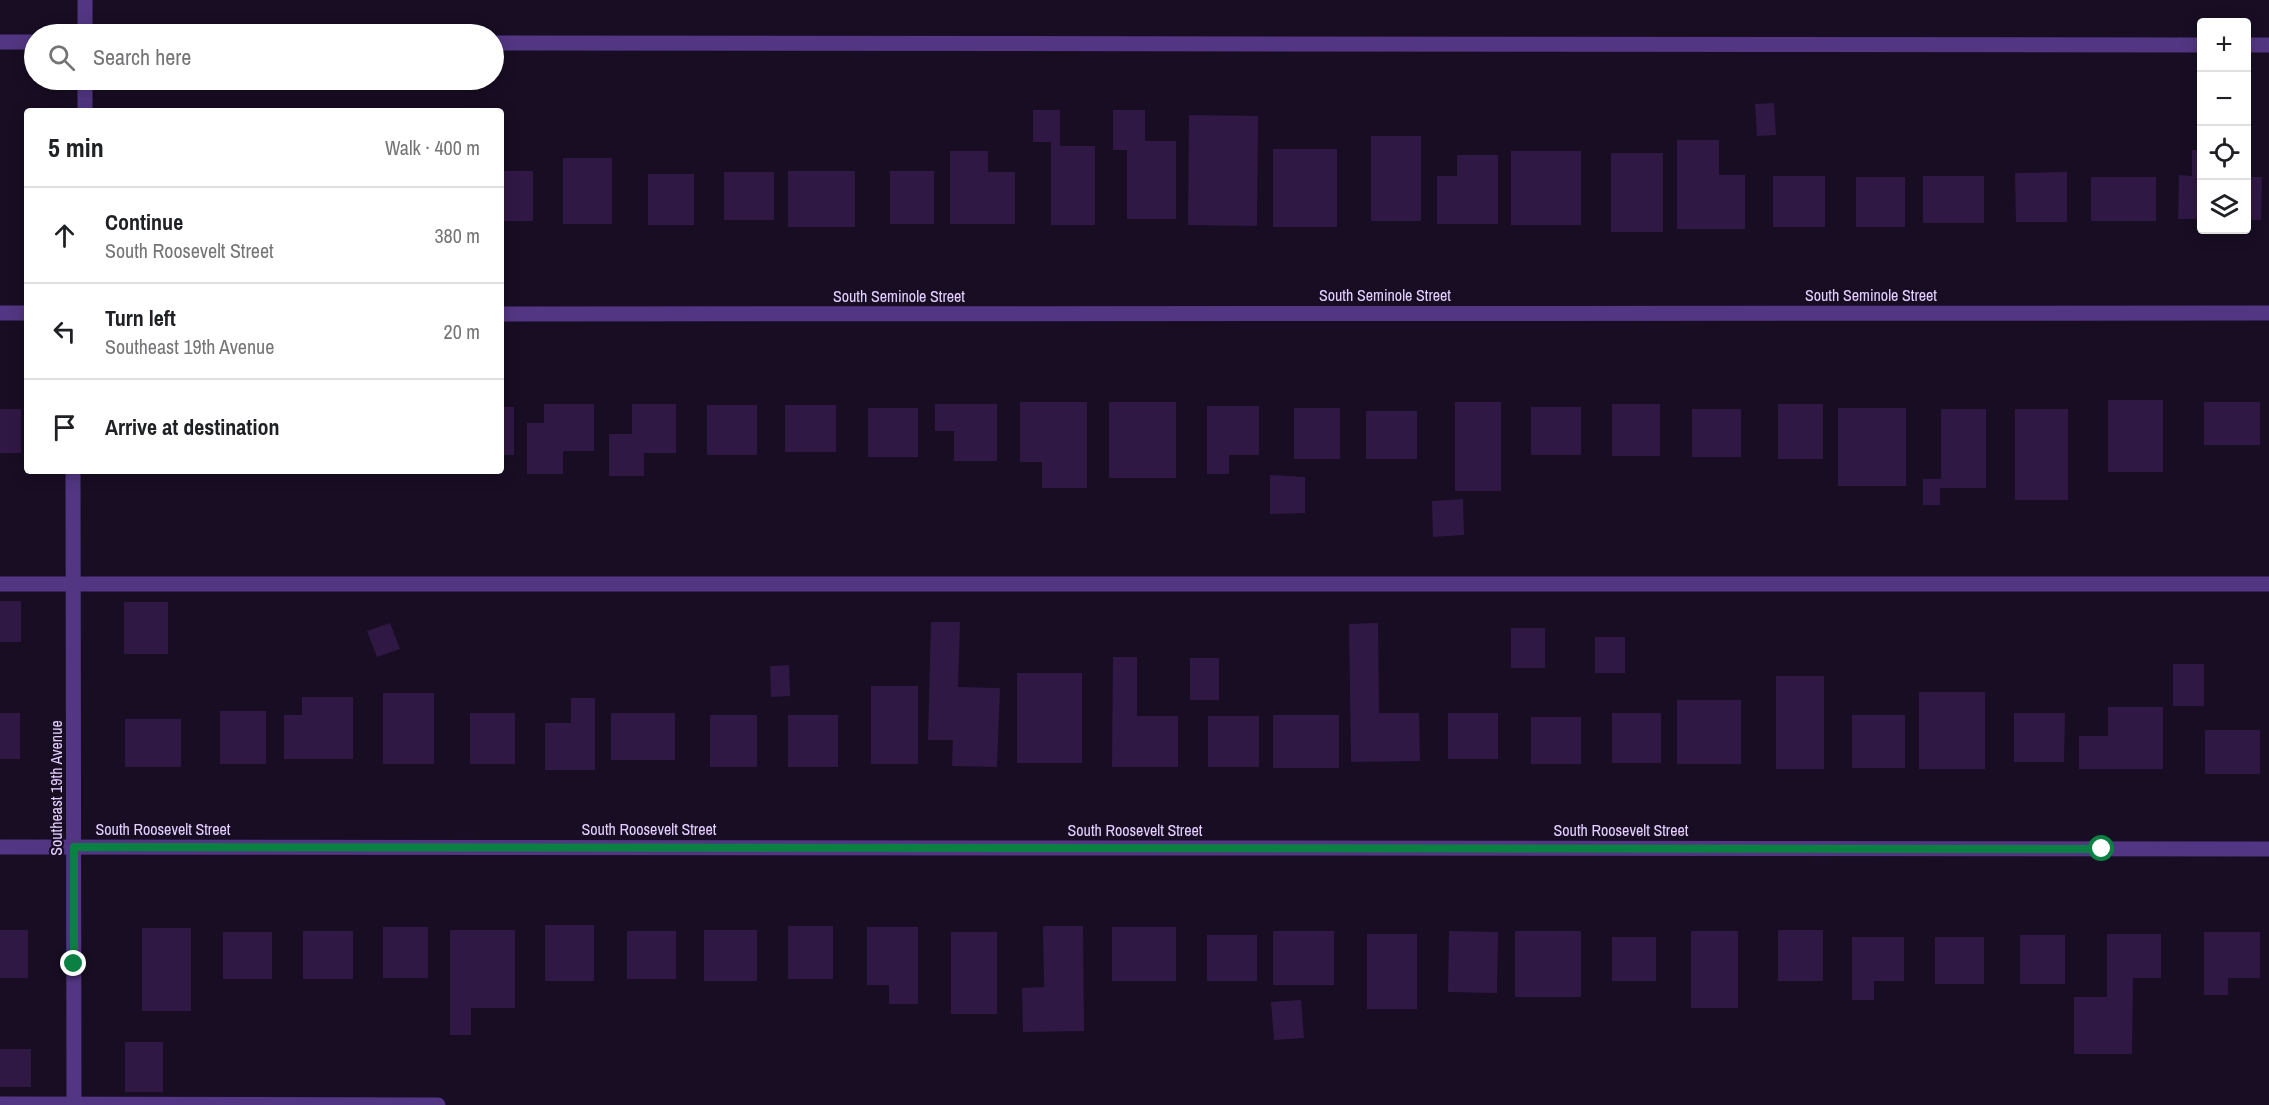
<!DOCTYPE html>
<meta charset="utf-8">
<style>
:root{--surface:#fff;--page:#f2f2f2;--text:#202124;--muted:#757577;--line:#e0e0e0}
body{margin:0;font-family:"Archivo Narrow",sans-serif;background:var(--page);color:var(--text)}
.controls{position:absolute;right:18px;top:18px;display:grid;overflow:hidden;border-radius:6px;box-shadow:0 3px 15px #0003}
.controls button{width:54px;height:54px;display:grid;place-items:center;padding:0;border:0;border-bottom:2px solid var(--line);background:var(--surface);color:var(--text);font:30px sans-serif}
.stop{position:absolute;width:18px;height:18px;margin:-14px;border:4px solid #0b8043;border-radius:50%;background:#fff}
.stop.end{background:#0b8043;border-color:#fff;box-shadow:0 2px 6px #0008}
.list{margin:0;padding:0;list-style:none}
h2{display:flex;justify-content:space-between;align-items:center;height:78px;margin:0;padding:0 24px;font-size:26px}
h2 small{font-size:20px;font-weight:400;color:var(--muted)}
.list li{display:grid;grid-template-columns:39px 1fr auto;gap:18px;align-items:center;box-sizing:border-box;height:96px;padding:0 24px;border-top:2px solid var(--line)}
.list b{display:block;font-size:22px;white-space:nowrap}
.list p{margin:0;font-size:20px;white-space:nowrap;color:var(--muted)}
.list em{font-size:20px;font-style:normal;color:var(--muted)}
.icon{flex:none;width:33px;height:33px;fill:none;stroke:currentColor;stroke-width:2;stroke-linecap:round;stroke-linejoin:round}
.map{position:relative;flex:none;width:2269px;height:1105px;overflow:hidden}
.search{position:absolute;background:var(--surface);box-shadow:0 3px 15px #0003;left:24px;top:24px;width:480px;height:66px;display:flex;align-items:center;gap:15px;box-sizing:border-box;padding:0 21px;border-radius:33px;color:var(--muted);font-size:22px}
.panel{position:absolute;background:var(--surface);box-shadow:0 3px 15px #0003;left:24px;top:108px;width:480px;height:366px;border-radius:6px}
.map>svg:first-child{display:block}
</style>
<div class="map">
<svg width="2269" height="1105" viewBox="0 0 2269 1105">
<rect width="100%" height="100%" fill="#180d23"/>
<g fill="#301844">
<path d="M 1774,103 L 1776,135 L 1757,136 L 1755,104 Z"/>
<path d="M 1033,110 L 1060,110 L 1060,146 L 1095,146 L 1095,225 L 1051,225 L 1051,142 L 1033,142 Z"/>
<path d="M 1113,110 L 1145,110 L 1145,141 L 1176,141 L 1176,219 L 1127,219 L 1127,150 L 1113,150 Z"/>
<path d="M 1189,115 L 1258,116 L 1257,226 L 1188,225 Z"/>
<rect x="1371" y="136" width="50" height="85"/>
<path d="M 1677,140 L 1719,140 L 1719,175 L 1745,175 L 1745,229 L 1677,229 Z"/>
<path d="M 501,144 L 504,144 L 504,171 L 533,171 L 533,221 L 501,221 Z"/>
<rect x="1273" y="149" width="64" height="78"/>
<path d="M 2192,150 L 2202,150 L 2202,219 L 2178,219 L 2179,175 L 2192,176 Z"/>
<path d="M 950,151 L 988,151 L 988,172 L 1015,172 L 1015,224 L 950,224 Z"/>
<rect x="1511" y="151" width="70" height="74"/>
<rect x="1611" y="153" width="52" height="79"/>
<path d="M 1457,155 L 1498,155 L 1498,224 L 1437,224 L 1437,176 L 1457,176 Z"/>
<rect x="563" y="158" width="49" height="66"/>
<rect x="788" y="171" width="67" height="56"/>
<rect x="890" y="171" width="44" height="53"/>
<rect x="724" y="172" width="50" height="48"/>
<path d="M 2067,172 L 2067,222 L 2016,222 L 2015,173 Z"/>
<rect x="648" y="174" width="46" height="51"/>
<rect x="1773" y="176" width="52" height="51"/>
<rect x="1923" y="176" width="61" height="47"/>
<rect x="1856" y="177" width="49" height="50"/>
<rect x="2091" y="177" width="65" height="44"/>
<path d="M 2246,177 L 2262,177 L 2261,220 L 2246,220 Z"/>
<rect x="2108" y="400" width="55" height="72"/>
<path d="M 1020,402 L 1087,402 L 1087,488 L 1042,488 L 1042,462 L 1020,462 Z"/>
<rect x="1109" y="402" width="67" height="76"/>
<rect x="1455" y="402" width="46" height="89"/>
<rect x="2204" y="402" width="56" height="43"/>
<path d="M 544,404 L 594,404 L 594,451 L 563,451 L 563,474 L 527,474 L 527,423 L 544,423 Z"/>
<path d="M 632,404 L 676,404 L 676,453 L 644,453 L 644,476 L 609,476 L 609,434 L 632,434 Z"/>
<path d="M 935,404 L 997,404 L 997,461 L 954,461 L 954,431 L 935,431 Z"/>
<rect x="1612" y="404" width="48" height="52"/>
<rect x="1778" y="404" width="45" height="55"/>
<rect x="707" y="405" width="50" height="50"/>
<rect x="785" y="405" width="51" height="47"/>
<path d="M 1207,406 L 1259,406 L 1259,455 L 1229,455 L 1229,474 L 1207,474 Z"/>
<rect x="501" y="407" width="13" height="48"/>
<rect x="1531" y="407" width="50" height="48"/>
<rect x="868" y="408" width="50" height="49"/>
<rect x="1294" y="408" width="46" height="51"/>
<rect x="1838" y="408" width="68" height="78"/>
<rect x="0" y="409" width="21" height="44"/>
<rect x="1692" y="409" width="49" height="48"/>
<path d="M 1941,409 L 1986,409 L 1986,488 L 1940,488 L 1940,505 L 1923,505 L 1923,479 L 1941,479 Z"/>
<rect x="2015" y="409" width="53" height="91"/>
<rect x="1366" y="411" width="51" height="48"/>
<path d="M 1270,475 L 1305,477 L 1305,513 L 1270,514 Z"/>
<path d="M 1463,499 L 1464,535 L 1433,537 L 1432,501 Z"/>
<rect x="0" y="601" width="21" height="41"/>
<rect x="124" y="602" width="44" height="52"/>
<path d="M 931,622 L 960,622 L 958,687 L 1000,688 L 997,767 L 952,766 L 953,740 L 928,740 Z"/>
<path d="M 390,623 L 400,649 L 377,657 L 367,631 Z"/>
<path d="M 1378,623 L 1379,713 L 1419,713 L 1420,761 L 1351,762 L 1349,624 Z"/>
<rect x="1511" y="628" width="34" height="40"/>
<rect x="1595" y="637" width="30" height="36"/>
<path d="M 1113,657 L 1137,657 L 1137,716 L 1178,716 L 1178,767 L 1112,767 Z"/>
<rect x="1190" y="658" width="29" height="42"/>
<rect x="2173" y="664" width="31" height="42"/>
<path d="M 789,665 L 790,696 L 771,697 L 770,666 Z"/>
<rect x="1017" y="673" width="65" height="90"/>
<rect x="1776" y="676" width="48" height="93"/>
<rect x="871" y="686" width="47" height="78"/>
<rect x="1919" y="692" width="66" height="77"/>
<rect x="383" y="693" width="51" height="71"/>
<path d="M 302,697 L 353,697 L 353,759 L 284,759 L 284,715 L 302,715 Z"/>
<path d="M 571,698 L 595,698 L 595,770 L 545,770 L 545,723 L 571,723 Z"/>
<rect x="1677" y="700" width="64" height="64"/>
<path d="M 2108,707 L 2163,707 L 2163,769 L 2079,769 L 2079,736 L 2108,736 Z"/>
<rect x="220" y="711" width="46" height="53"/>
<rect x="0" y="713" width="20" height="46"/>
<rect x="470" y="713" width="45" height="51"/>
<rect x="611" y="713" width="64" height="47"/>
<rect x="1448" y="713" width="50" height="46"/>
<rect x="1612" y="713" width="49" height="50"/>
<path d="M 2014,713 L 2065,713 L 2064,762 L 2014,762 Z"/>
<rect x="710" y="715" width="47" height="52"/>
<rect x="788" y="715" width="50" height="52"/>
<rect x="1273" y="715" width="66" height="53"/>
<rect x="1852" y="715" width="53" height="53"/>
<rect x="1208" y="716" width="51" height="51"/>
<rect x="1531" y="717" width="50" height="47"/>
<rect x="125" y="719" width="56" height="48"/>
<rect x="2205" y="730" width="55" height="44"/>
<rect x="545" y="925" width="49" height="56"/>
<rect x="788" y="926" width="45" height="53"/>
<path d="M 1043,926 L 1083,926 L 1084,1031 L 1023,1032 L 1022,988 L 1044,987 Z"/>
<rect x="383" y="927" width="45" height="51"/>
<path d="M 867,927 L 918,927 L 918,1004 L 889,1004 L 889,985 L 867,985 Z"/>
<rect x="1112" y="927" width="64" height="54"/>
<rect x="142" y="928" width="49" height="83"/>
<rect x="0" y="930" width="28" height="48"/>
<path d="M 450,930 L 515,930 L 515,1008 L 471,1008 L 471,1035 L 450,1035 Z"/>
<rect x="704" y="930" width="53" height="51"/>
<rect x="1778" y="930" width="45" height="51"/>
<rect x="303" y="931" width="50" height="48"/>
<rect x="627" y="931" width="49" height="48"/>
<rect x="1273" y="931" width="61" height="54"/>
<path d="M 1449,931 L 1498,932 L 1497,993 L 1448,992 Z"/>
<rect x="1515" y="931" width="66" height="66"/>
<rect x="1691" y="931" width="47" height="77"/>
<rect x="223" y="932" width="49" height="47"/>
<rect x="951" y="932" width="46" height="82"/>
<path d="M 2204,932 L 2260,932 L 2260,978 L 2228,978 L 2228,995 L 2204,995 Z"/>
<rect x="1367" y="934" width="50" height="75"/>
<path d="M 2107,934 L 2161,934 L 2161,978 L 2133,978 L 2132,1054 L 2074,1054 L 2074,997 L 2107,997 Z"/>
<rect x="1207" y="935" width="50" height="46"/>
<rect x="2020" y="935" width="45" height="49"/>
<rect x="1612" y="937" width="44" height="44"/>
<path d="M 1852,937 L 1904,937 L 1904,981 L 1874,981 L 1874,1000 L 1852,1000 Z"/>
<rect x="1935" y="937" width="49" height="47"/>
<path d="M 1301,1000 L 1304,1038 L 1274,1040 L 1271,1002 Z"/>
<rect x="125" y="1042" width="38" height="50"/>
<rect x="0" y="1049" width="31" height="38"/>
</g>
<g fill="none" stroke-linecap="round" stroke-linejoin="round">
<g stroke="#523683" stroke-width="15">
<path d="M 85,34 L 85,0"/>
<path d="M 0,42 L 34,42"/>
<path d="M 494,43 L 2202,45"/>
<path d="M 2246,45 L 2269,45"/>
<path d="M 85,111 L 85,80"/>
<path d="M 0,313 L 27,313"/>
<path d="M 501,314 L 2269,313"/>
<path d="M 73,471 L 74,1105"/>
<path d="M 0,584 L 2269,584"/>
<path d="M 0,847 L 2269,849"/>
<path d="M 0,1104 L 438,1105"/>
</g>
</g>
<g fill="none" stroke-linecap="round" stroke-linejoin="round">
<path stroke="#0b8043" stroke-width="8" d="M 74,964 L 74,847 L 2102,849"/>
</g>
<g text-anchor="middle" stroke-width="4.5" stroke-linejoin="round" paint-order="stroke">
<g font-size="16" fill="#e4cfff" stroke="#180d23">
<text x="1385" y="301">South Seminole Street</text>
<text x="1871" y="301">South Seminole Street</text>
<text x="899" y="302">South Seminole Street</text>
<text transform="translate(56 788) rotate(-90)" y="6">Southeast 19th Avenue</text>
<text x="163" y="835">South Roosevelt Street</text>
<text x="649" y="835">South Roosevelt Street</text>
<text x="1135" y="836">South Roosevelt Street</text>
<text x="1621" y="836">South Roosevelt Street</text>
</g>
</g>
</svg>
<div class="controls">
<button>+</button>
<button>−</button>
<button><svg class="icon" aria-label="locate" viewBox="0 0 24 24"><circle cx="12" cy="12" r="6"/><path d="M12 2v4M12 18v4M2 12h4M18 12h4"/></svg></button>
<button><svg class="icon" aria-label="layers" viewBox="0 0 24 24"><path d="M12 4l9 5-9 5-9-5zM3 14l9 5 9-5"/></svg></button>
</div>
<div class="stop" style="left:2102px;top:849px"></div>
<div class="stop end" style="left:74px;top:964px"></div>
<div class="search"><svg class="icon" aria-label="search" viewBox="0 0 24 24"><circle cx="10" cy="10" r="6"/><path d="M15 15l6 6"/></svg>Search here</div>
<section class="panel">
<h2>5 min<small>Walk · 400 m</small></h2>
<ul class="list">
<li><svg class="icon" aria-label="ahead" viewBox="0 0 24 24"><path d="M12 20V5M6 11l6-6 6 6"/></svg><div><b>Continue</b><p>South Roosevelt Street</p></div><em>380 m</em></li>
<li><svg class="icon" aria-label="left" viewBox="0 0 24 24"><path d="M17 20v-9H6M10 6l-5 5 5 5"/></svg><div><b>Turn left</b><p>Southeast 19th Avenue</p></div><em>20 m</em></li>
<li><svg class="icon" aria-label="arrive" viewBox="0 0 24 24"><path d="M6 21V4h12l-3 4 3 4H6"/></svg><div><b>Arrive at destination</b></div></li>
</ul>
</section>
</div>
